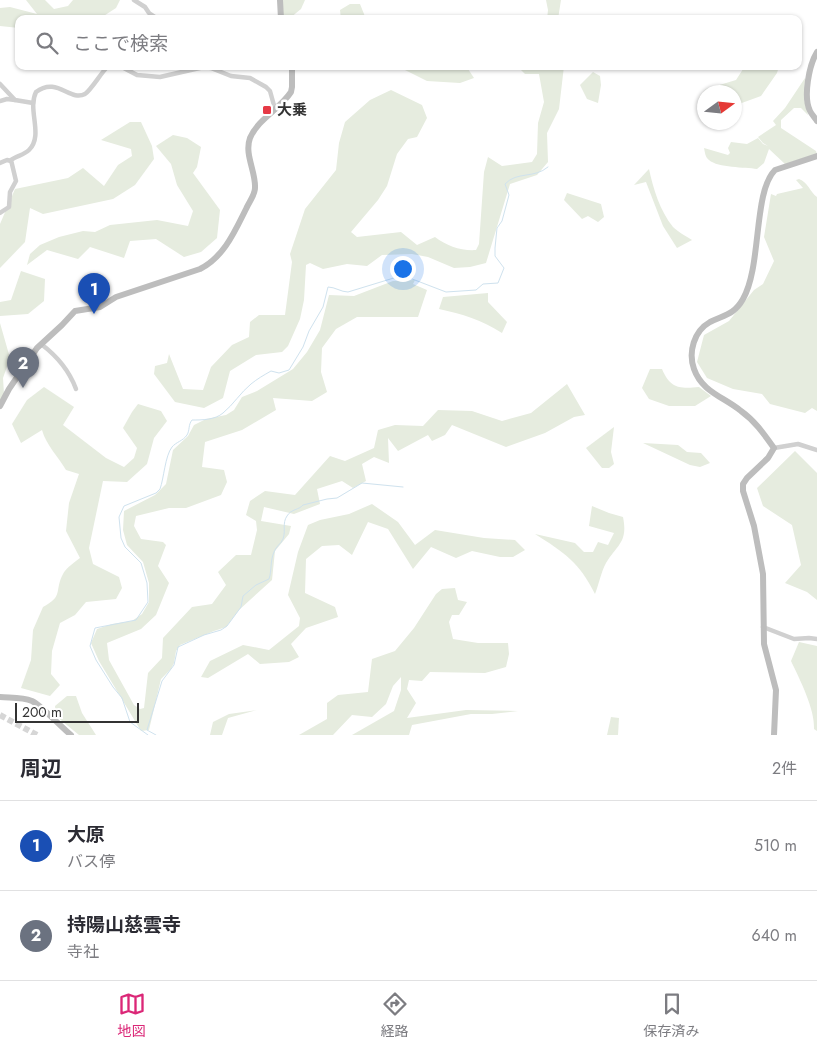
<!DOCTYPE html>
<html lang="ja">
<meta charset="utf-8">
<style>
:root{--surface:#fff;--page:#f2f2f3;--text:#2b2b33;--muted:#7c7c81;--line:#e1e1e2;--accent:#db2777}
body{margin:0;font-family:Jost,"Noto Sans JP",sans-serif;background:var(--page);color:var(--text)}
.compass{position:absolute;left:697px;top:85px;width:45px;height:45px;border-radius:50%;background:var(--surface);box-shadow:0 1px 4px #0004;rotate:75deg}
.scale{position:absolute;left:15px;bottom:12px;width:124px;box-sizing:border-box;padding-left:5px;border:2px solid #333;border-top:0;font-size:14px;line-height:18px;white-space:nowrap;color:#333;-webkit-text-stroke:4px #fff;paint-order:stroke}
.you{position:absolute;left:402px;top:268px;width:18px;height:18px;margin:-12px;border:4px solid #fff;border-radius:50%;background:#1a73e8;box-shadow:0 0 0 8px #1a73e833}
.badge{display:grid;place-items:center;width:32px;height:32px;border-radius:50%;background:var(--accent);color:#fff;font-size:16px;font-weight:700}
.pin{position:absolute;translate:-50% -41px;filter:drop-shadow(0 1px 2px #0008)}
.pin::after{content:'';position:absolute;top:26px;width:18px;height:15px;background:inherit;clip-path:polygon(0 0,100% 0,50% 100%)}
.list{margin:0;padding:0;list-style:none}
h2{display:flex;justify-content:space-between;align-items:center;height:65px;margin:0;padding:0 20px;font-size:21px}
h2 small{font-size:16px;font-weight:400;color:var(--muted)}
.list li{display:grid;grid-template-columns:32px 1fr auto;gap:15px;align-items:center;box-sizing:border-box;height:90px;padding:0 20px;border-top:1px solid var(--line)}
.list b{display:block;font-size:19px;white-space:nowrap}
.list p{margin:0;font-size:16px;white-space:nowrap;color:var(--muted)}
.list em{font-size:16px;font-style:normal;color:var(--muted)}
.icon{flex:none;width:28px;height:28px;fill:none;stroke:currentColor;stroke-width:2;stroke-linecap:round;stroke-linejoin:round}
.map{position:relative;flex:none;width:817px;height:735px;overflow:hidden}
.search{position:absolute;background:var(--surface);box-shadow:0 1px 4px #0004;left:15px;right:15px;top:15px;height:55px;display:flex;align-items:center;gap:12px;box-sizing:border-box;padding:0 18px;border-radius:10px;color:var(--muted);font-size:19px}
.sheet{height:245px;background:var(--surface)}
nav{display:flex;justify-content:space-around;align-items:center;box-sizing:border-box;height:70px;border-top:1px solid var(--line);background:var(--surface);font-size:14px;color:var(--muted)}
nav a{display:grid;justify-items:center;gap:2px}
nav .on{color:var(--accent)}
.map>svg:first-child{display:block}
</style>
<div class="map">
<svg width="817" height="735" viewBox="0 0 817 735">
<rect width="100%" height="100%" fill="#fff"/>
<g fill="#e6ecdf">
<path d="M 26,0 L 45,0 L 54,9 L 68,6 L 73,0 L 120,0 L 116,8 L 99,19 L 19,19 L 19,28 L 0,26 L 0,8 L 10,7 L 37,14 Z"/>
<path d="M 280,0 L 305,0 L 301,9 L 290,18 L 281,17 Z"/>
<path d="M 546,0 L 561,0 L 558,19 L 547,19 L 548,10 Z"/>
<path d="M 350,4 L 360,4 L 366,19 L 341,19 L 340,10 Z"/>
<path d="M 397,66 L 462,66 L 468,69 L 474,78 L 460,83 L 427,81 Z"/>
<path d="M 522,66 L 564,66 L 559,109 L 547,133 L 548,162 L 537,175 L 510,184 L 486,263 L 470,267 L 454,268 L 428,257 L 412,254 L 382,255 L 367,266 L 347,264 L 323,269 L 310,263 L 306,265 L 304,300 L 300,319 L 288,346 L 282,352 L 256,355 L 230,371 L 223,398 L 204,408 L 175,402 L 154,374 L 155,366 L 167,363 L 169,354 L 183,389 L 203,390 L 211,367 L 232,345 L 249,337 L 250,322 L 259,315 L 285,315 L 292,262 L 290,254 L 305,209 L 336,170 L 339,143 L 345,122 L 370,100 L 391,90 L 422,105 L 427,118 L 417,137 L 408,139 L 397,154 L 387,186 L 378,200 L 351,232 L 357,237 L 401,232 L 417,245 L 435,237 C 447,246 461,251 476,250 L 479,244 L 484,172 L 488,157 L 502,166 L 532,162 L 537,154 L 538,123 L 544,102 L 539,74 L 525,74 L 521,70 Z"/>
<path d="M 745,66 L 779,66 L 777,73 L 761,96 L 739,104 L 735,102 L 734,92 L 704,92 L 704,97 L 699,98 L 706,89 L 736,80 Z"/>
<path d="M 593,72 L 600,76 L 601,85 L 598,103 L 587,99 L 580,85 Z"/>
<path d="M 805,78 L 804,99 L 808,115 L 801,108 L 794,108 L 781,120 L 781,128 L 816,151 L 817,154 L 785,164 L 769,149 L 764,163 L 757,169 C 745,167 718,168 709,160 C 705,157 705,152 704,148 L 728,155 L 730,153 L 728,148 L 731,142 L 747,144 L 758,138 L 763,144 L 768,146 L 763,143 L 758,137 L 776,125 L 773,121 L 785,108 Z"/>
<path d="M 130,122 L 141,122 L 152,146 L 154,159 L 135,185 L 113,199 L 43,214 L 30,208 L 25,242 L 0,268 L 0,224 L 15,189 L 68,178 L 83,168 L 104,186 L 118,165 L 132,156 L 131,149 L 101,140 Z"/>
<path d="M 173,135 L 187,138 L 201,147 L 197,167 L 193,173 L 220,210 L 217,238 L 201,252 L 184,257 L 156,239 L 130,241 L 124,258 L 90,247 L 78,259 L 47,250 L 27,265 L 30,254 L 40,245 L 59,237 L 83,231 L 95,232 L 110,225 L 157,220 L 188,226 L 193,211 L 177,185 L 171,164 L 156,146 Z"/>
<path d="M 649,169 C 653,188 660,211 673,227 C 678,232 686,236 692,240 L 677,248 L 663,226 L 646,182 L 634,185 Z"/>
<path d="M 799,179 C 808,182 810,192 817,197 L 817,411 L 812,408 L 805,413 L 770,404 L 762,394 L 733,389 L 707,378 L 697,362 L 704,335 L 729,321 L 754,290 L 763,284 L 774,261 L 764,237 L 771,194 L 776,196 L 777,194 L 803,188 L 796,180 Z"/>
<path d="M 567,193 L 601,204 L 604,217 L 598,222 L 588,216 L 582,219 L 564,200 Z"/>
<path d="M 21,271 L 45,279 L 44,301 L 28,314 L 0,316 L 0,302 L 11,300 Z"/>
<path d="M 415,280 L 413,284 L 427,290 L 418,317 L 357,317 L 336,329 L 322,348 L 321,372 L 327,392 L 312,401 L 273,398 L 276,410 L 242,430 L 205,442 L 202,467 L 224,470 L 227,482 L 221,495 L 186,508 L 169,508 L 136,516 L 134,526 L 141,539 L 163,542 L 166,545 L 158,566 L 169,583 L 156,615 L 141,629 L 107,643 L 109,660 L 134,705 L 140,709 L 144,708 L 148,673 L 162,658 L 163,638 L 192,607 L 212,604 L 226,585 L 218,572 L 236,555 L 251,555 L 257,530 L 256,521 L 246,515 L 250,501 L 265,491 L 295,495 L 330,456 L 345,461 L 374,448 L 378,430 L 395,425 L 423,426 L 438,410 L 472,411 L 502,421 L 531,413 L 567,384 L 585,415 L 574,417 L 545,433 L 506,447 L 452,425 L 445,435 L 432,441 L 428,435 L 398,451 L 388,438 L 389,463 L 374,457 L 362,464 L 366,481 L 353,488 L 342,481 L 317,489 L 320,504 L 294,514 L 264,507 L 261,521 L 291,526 L 289,534 L 275,551 L 272,580 L 239,610 L 226,627 L 214,631 L 180,645 L 176,651 L 174,663 L 171,669 L 161,679 L 149,730 L 141,731 L 99,661 L 91,643 L 97,629 L 112,624 L 132,621 L 142,614 L 149,602 L 149,583 L 143,562 L 127,545 L 123,530 L 124,511 L 155,495 L 166,484 L 173,450 L 188,436 L 194,425 L 206,419 L 226,415 L 234,410 L 242,397 L 257,391 L 293,369 L 307,352 L 320,330 L 329,295 L 354,296 L 393,281 Z"/>
<path d="M 488,293 L 488,302 L 507,322 L 502,333 C 482,320 462,314 439,309 L 443,297 Z"/>
<path d="M 0,323 L 10,358 L 3,378 L 4,394 L 0,403 Z"/>
<path d="M 650,369 L 662,369 C 670,388 679,389 699,387 L 711,396 L 695,406 L 669,406 L 649,399 L 642,388 Z"/>
<path d="M 44,387 L 74,407 L 63,425 L 106,458 L 124,467 L 134,458 L 137,448 L 123,428 L 132,412 L 138,404 L 161,411 L 167,421 L 154,438 L 147,464 L 127,482 L 103,481 L 89,548 L 93,564 L 119,577 L 122,588 L 116,599 L 86,602 L 75,615 L 60,623 L 52,651 L 51,674 L 60,685 L 50,696 L 21,688 L 31,660 L 33,630 L 43,607 C 64,596 54,591 63,574 C 66,568 75,562 80,558 L 66,531 L 69,503 L 79,474 L 66,470 C 58,456 46,445 42,430 L 21,443 L 12,424 L 27,400 Z"/>
<path d="M 614,427 L 611,452 L 614,464 L 609,468 L 602,468 L 586,448 Z"/>
<path d="M 643,443 L 678,445 L 687,452 L 701,453 L 710,463 L 700,467 L 690,465 Z"/>
<path d="M 795,451 L 817,473 L 817,600 L 807,592 L 785,583 L 801,565 L 792,525 L 763,506 L 757,488 Z"/>
<path d="M 372,504 L 398,522 L 415,545 L 435,530 L 484,538 L 515,540 L 525,550 L 513,557 L 500,557 L 472,551 L 456,558 L 431,547 L 413,569 L 388,529 L 368,522 L 352,555 L 339,545 L 322,546 L 306,559 L 305,593 L 335,607 L 338,617 L 306,628 L 291,644 L 299,657 L 289,662 L 260,664 L 248,654 L 208,678 L 201,677 L 210,661 L 243,645 L 269,650 L 299,626 L 300,618 L 288,595 L 298,552 L 308,525 L 320,520 L 349,514 Z"/>
<path d="M 592,506 L 609,513 L 623,517 C 628,542 618,544 606,563 C 601,572 599,584 595,594 C 579,562 565,553 535,534 L 575,543 L 584,552 L 593,552 L 598,542 L 608,545 L 614,533 L 589,526 Z"/>
<path d="M 455,588 L 458,600 L 467,602 L 459,615 L 452,615 L 449,622 L 453,639 L 478,643 L 508,643 L 509,654 L 506,667 L 485,673 L 430,672 L 422,681 L 409,680 L 407,689 L 416,703 L 407,718 L 466,710 L 518,711 L 492,714 L 471,714 L 412,725 L 409,735 L 352,735 L 394,711 L 401,690 L 401,677 L 393,686 L 386,704 L 372,717 L 352,715 L 333,735 L 299,735 L 327,719 L 327,703 L 338,695 L 368,692 L 372,659 L 395,651 L 414,628 L 436,594 L 442,589 Z"/>
<path d="M 799,642 L 817,646 L 817,731 L 814,729 C 815,709 800,680 791,661 Z"/>
<path d="M 67,696 L 76,696 L 82,713 L 96,735 L 79,735 L 56,716 L 55,706 Z"/>
<path d="M 257,710 L 228,718 L 222,735 L 210,735 L 213,722 L 229,714 Z"/>
<path d="M 611,717 L 619,718 L 618,735 L 607,735 Z"/>
</g>
<g fill="none" stroke-linecap="round" stroke-linejoin="round">
<g stroke="#cfe2ee" stroke-width="1">
<path d="M 148,735 L 130,722 L 122,698 L 113,687 L 96,660 L 90,646 L 95,628 L 136,620 L 148,602 L 147,583 L 141,563 L 125,547 L 121,538 L 119,517 L 124,506 L 156,493 L 160,489 C 164,478 165,456 172,447 C 176,442 183,441 187,435 C 190,430 188,425 192,420 C 202,420 215,420 223,413 C 233,405 241,392 251,384 C 257,379 264,375 271,371 L 279,373 L 289,370 L 303,347 L 309,331 L 323,307 L 328,287 C 335,287 341,292 348,292 L 397,277 L 407,277 L 446,292 L 476,290 L 483,284 L 498,283 L 504,268 L 495,256 L 495,248 L 497,228 L 502,221 L 509,195 L 505,184 C 517,171 534,179 548,167"/>
<path d="M 156,735 L 147,730 L 162,681 L 174,665 L 178,647 L 204,635 L 221,630 L 227,626 L 241,607 L 243,596 L 256,585 L 269,579 C 272,570 270,561 274,552 C 276,546 281,544 283,539 C 286,531 282,523 287,516 C 291,509 299,510 303,505 L 327,499 L 337,498 L 362,483 L 403,487"/>
</g>
<path stroke="#d6d6d6" stroke-width="6" stroke-dasharray="6 3" stroke-linecap="butt" d="M 0,715 L 37,735"/>
<g stroke="#d0d0d0" stroke-width="4.5">
<path d="M 134,0 L 145,7 L 149,13 L 158,19"/>
<path d="M 120,66 L 137,75 L 160,77 L 204,67 L 211,68 L 231,76 L 250,78 L 266,87 L 270,91 L 275,109"/>
<path d="M 0,84 L 15,100 L 33,103"/>
<path d="M 0,101 L 7,99 L 15,100"/>
<path d="M 0,163 L 7,160 L 11,161"/>
<path d="M 0,213 L 9,207 L 10,192 L 16,181 L 11,160 C 16,156 24,155 29,150 C 44,135 27,110 36,92 C 57,76 70,102 85,94 C 91,90 101,73 108,66"/>
<path d="M 41,344 C 57,356 69,370 76,389"/>
<path d="M 774,448 L 798,444 L 817,450"/>
<path d="M 763,627 L 794,639 L 809,638 L 817,639"/>
</g>
<g stroke="#bdbdbd" stroke-width="6">
<path d="M 280,0 L 281,19"/>
<path d="M 817,52 C 809,65 803,97 810,111 C 812,115 815,118 817,121"/>
<path d="M 0,406 L 9,389 L 37,348 L 62,325 L 75,311 L 100,307 L 116,297 L 200,269 C 224,257 235,231 246,209 C 249,202 255,195 255,188 C 256,172 244,154 250,138 C 258,119 280,109 291,92 L 292,87 L 292,66"/>
<path d="M 0,697 C 10,698 22,697 32,701 C 42,706 60,726 71,735"/>
<path d="M 774,735 L 776,690 L 764,644 L 763,574 L 754,526 L 743,491 L 743,484 L 747,478 L 768,458 L 774,448 C 764,434 755,421 741,411 C 724,397 702,392 694,369 C 688,352 694,331 710,322 C 724,315 734,315 743,299 C 762,266 753,192 775,170 L 817,156"/>
</g>
</g>
<rect fill="#e63946" stroke="#fff" stroke-width="2" x="262" y="105" width="10" height="10" rx="2.5"/>
<g text-anchor="middle" stroke-width="5" stroke-linejoin="round" paint-order="stroke">
<g font-size="15" font-weight="bold" fill="#333" stroke="#fff" text-anchor="start">
<text x="277" y="115">大乗</text>
</g>
</g>
</svg>
<svg class="compass" viewBox="-18 -18 36 36"><path d="M0-13l5 13h-10z" fill="#e53935"/><path d="M0 13l5-13h-10z" fill="#7c7c81"/></svg>
<div class="scale">200 m</div>
<div class="you"></div>
<div class="pin badge" style="left:94px;top:314px;background:#1a4fb4">1</div>
<div class="pin badge" style="left:23px;top:388px;background:#6b7280">2</div>
<div class="search"><svg class="icon" aria-label="search" viewBox="0 0 24 24"><circle cx="10" cy="10" r="6"/><path d="M15 15l6 6"/></svg>ここで検索</div>
</div>
<section class="sheet">
<h2>周辺<small>2件</small></h2>
<ul class="list">
<li><span class="badge" style="background:#1a4fb4">1</span><div><b>大原</b><p>バス停</p></div><em>510 m</em></li>
<li><span class="badge" style="background:#6b7280">2</span><div><b>持陽山慈雲寺</b><p>寺社</p></div><em>640 m</em></li>
</ul>
</section>
<nav>
<a class="on"><svg class="icon" aria-label="map" viewBox="0 0 24 24"><path d="M3 6l6-2 6 2 6-2v14l-6 2-6-2-6 2zM9 4v14M15 6v14"/></svg>地図</a>
<a><svg class="icon" aria-label="directions" viewBox="0 0 24 24"><path d="M12 3l9 9-9 9-9-9zM9 14v-3h6M13 9l2 2-2 2"/></svg>経路</a>
<a><svg class="icon" aria-label="saved" viewBox="0 0 24 24"><path d="M7 4h10v16l-5-4-5 4z"/></svg>保存済み</a>
</nav>
